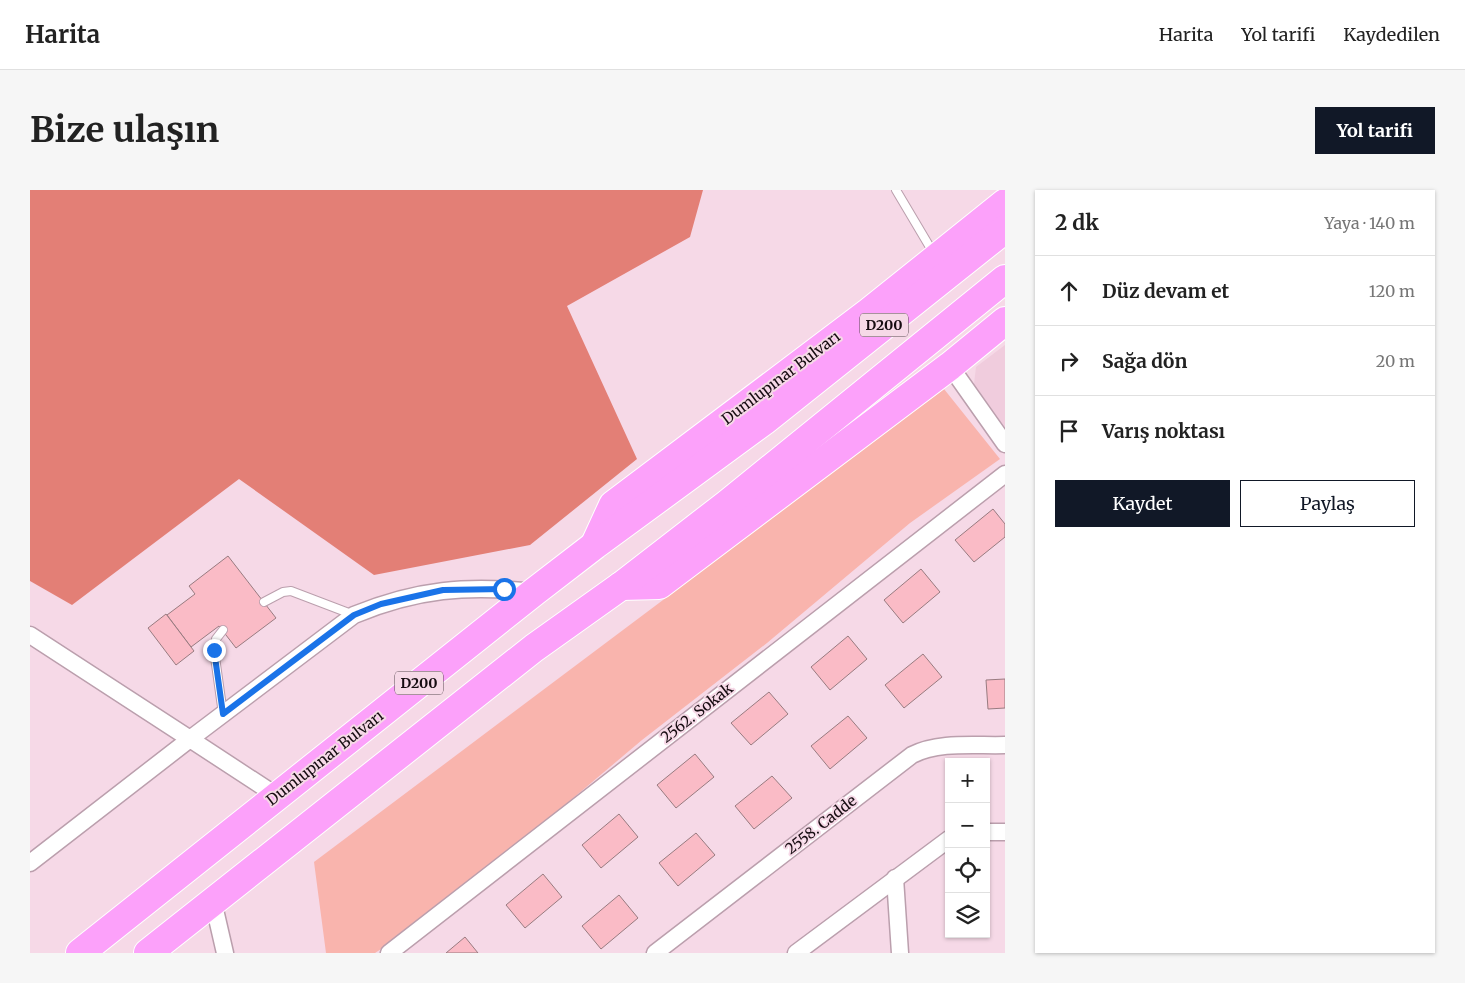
<!DOCTYPE html>
<html lang="tr">
<meta charset="utf-8">
<style>
:root{--surface:#fff;--page:#f6f6f6;--text:#222;--muted:#767676;--line:#e0e0e0;--accent:#111827}
body{margin:0;font-family:Merriweather,serif;background:var(--page);color:var(--text)}
.controls{position:absolute;right:15px;bottom:15px;display:grid;overflow:hidden;border-radius:0px;box-shadow:0 1px 4px #0004}
.controls button{width:45px;height:45px;display:grid;place-items:center;padding:0;border:0;border-bottom:1px solid var(--line);background:var(--surface);color:var(--text);font:25px sans-serif}
.stop{position:absolute;width:15px;height:15px;margin:-11px;border:4px solid #1a73e8;border-radius:50%;background:#fff}
.stop.end{background:#1a73e8;border-color:#fff;box-shadow:0 1px 5px #0008}
.list{margin:0;padding:0;list-style:none}
h2{display:flex;justify-content:space-between;align-items:center;height:65px;margin:0;padding:0 20px;font-size:21px}
h2 small{font-size:16px;font-weight:400;color:var(--muted)}
.list li{display:grid;grid-template-columns:32px 1fr auto;gap:15px;align-items:center;box-sizing:border-box;height:70px;padding:0 20px;border-top:1px solid var(--line)}
.list b{display:block;font-size:19px;white-space:nowrap}
.list em{font-size:16px;font-style:normal;color:var(--muted)}
.actions{display:flex;gap:10px;padding:15px 20px}
.actions a{flex:1;padding:11px 0;border:1px solid var(--accent);border-radius:0px;text-align:center;font-size:18px;color:var(--accent)}
.actions .main{background:var(--accent);color:#fff}
.icon{flex:none;width:28px;height:28px;fill:none;stroke:currentColor;stroke-width:2;stroke-linecap:round;stroke-linejoin:round}
.map{position:relative;flex:none;width:975px;height:763px;overflow:hidden;border-radius:0px}
header{display:flex;align-items:center;gap:30px;box-sizing:border-box;height:70px;padding:0 25px;background:var(--surface);border-bottom:1px solid var(--line)}
header strong{font-size:24px}
nav{display:flex;gap:28px;margin-inline-start:auto;font-size:18px}
.intro{display:flex;align-items:center;justify-content:space-between;box-sizing:border-box;height:120px;padding:0 30px}
h1{margin:0;font-size:35px}
.button{padding:12px 22px;border-radius:0px;background:var(--accent);color:#fff;font-size:18px;font-weight:700}
main{display:flex;gap:30px;padding:0 30px}
aside{flex:1;background:var(--surface);border-radius:0px;box-shadow:0 1px 4px #0004}
.map>svg:first-child{display:block}
</style>
<header>
<strong>Harita</strong>
<nav><a>Harita</a><a>Yol tarifi</a><a>Kaydedilen</a></nav>
</header>
<div class="intro"><h1>Bize ulaşın</h1><a class="button">Yol tarifi</a></div>
<main>
<div class="map">
<svg width="975" height="763" viewBox="0 0 975 763">
<rect width="100%" height="100%" fill="#f6d9e7"/>
<path fill="#f0ccdd" d="M 975,155 L 975,238 L 944,194 L 946,177 Z"/>
<path fill="#f9b4ad" d="M 914,199 L 970,269 L 880,333 L 737,453 L 612,550 L 484,658 L 374,744 L 345,763 L 296,763 L 284,672 Z"/>
<path fill="#e37f76" d="M 0,0 L 673,0 L 660,47 L 537,116 L 607,269 L 500,355 L 344,385 L 209,289 L 42,415 L 0,391 Z"/>
<g fill="#fabbc6" stroke="#987b80">
<path d="M 963,319 L 975,334 L 975,347 L 944,372 L 925,350 Z"/>
<path d="M 198,366 L 246,428 L 206,458 L 189,436 L 161,457 L 137,425 L 165,404 L 159,396 Z"/>
<path d="M 891,379 L 910,402 L 873,433 L 854,410 Z"/>
<path d="M 136,424 L 164,461 L 146,475 L 118,438 Z"/>
<path d="M 818,446 L 837,469 L 800,500 L 781,477 Z"/>
<path d="M 893,464 L 912,487 L 874,518 L 855,495 Z"/>
<path d="M 975,489 L 975,518 L 958,519 L 956,490 Z"/>
<path d="M 739,502 L 758,524 L 721,555 L 701,533 Z"/>
<path d="M 818,526 L 837,548 L 800,579 L 781,556 Z"/>
<path d="M 665,564 L 684,587 L 646,618 L 627,595 Z"/>
<path d="M 742,586 L 762,608 L 724,639 L 705,616 Z"/>
<path d="M 589,624 L 608,647 L 571,678 L 552,655 Z"/>
<path d="M 666,643 L 685,665 L 648,696 L 629,673 Z"/>
<path d="M 513,684 L 532,707 L 495,738 L 476,715 Z"/>
<path d="M 589,705 L 608,728 L 571,759 L 552,736 Z"/>
<path d="M 435,747 L 448,763 L 416,763 Z"/>
</g>
<g fill="none" stroke-linecap="round" stroke-linejoin="round">
<defs>
<g id="lane">
<path d="M 866,0 L 904,64"/>
<path d="M 234,412 L 253,402 L 261,401 L 324,425"/>
<path d="M 193,440 L 186,449 L 184,460 L 193,524"/>
</g>
<g id="street">
<path d="M 920,176 L 975,254"/>
<path d="M 0,445 L 160,549 L 324,425 C 387,399 437,395 504,402"/>
<path d="M 956,642 L 975,642"/>
<path d="M 0,673 L 160,549 L 247,606"/>
<path d="M 865,688 L 870,763"/>
<path d="M 183,711 L 195,763"/>
<path d="M 359,763 L 975,284"/>
<path d="M 625,763 L 882,565 C 909,551 946,556 975,555"/>
<path d="M 766,763 L 919,649"/>
</g>
<g id="highway">
<path d="M 566,352 L 583,315 L 839,122 L 975,13"/>
<path d="M 591,396 L 629,395 L 920,176 L 975,131"/>
<path d="M 50,763 L 504,402 L 565,355 L 734,231 L 975,39"/>
<path d="M 118,763 L 504,458 L 591,396 L 697,314 L 975,89"/>
</g>
</defs>
<use href="#lane" stroke="#bb9fad" stroke-width="10"/>
<use href="#street" stroke="#bb9fad" stroke-width="19"/>
<use href="#highway" stroke="#fff" stroke-width="30"/>
<use href="#lane" stroke="#fff" stroke-width="8"/>
<use href="#street" stroke="#fff" stroke-width="16"/>
<use href="#highway" stroke="#fca1fa" stroke-width="28"/>
</g>
<g fill="none" stroke-linecap="round" stroke-linejoin="round">
<path stroke="#1a73e8" stroke-width="6" d="M 184,460 L 193,524 L 324,425 L 351,414 L 413,400 L 474,399"/>
</g>
<g text-anchor="middle" stroke-width="4" stroke-linejoin="round" paint-order="stroke">
<g fill="#f6d9e7" stroke="#594a51" stroke-width="1">
<rect x="830" y="123.5" width="48" height="23" rx="4"/>
<rect x="365" y="481.5" width="48" height="23" rx="4"/>
</g>
<g font-size="14" font-weight="bold" fill="#160c11">
<text x="854" y="140">D200</text>
<text x="389" y="498">D200</text>
</g>
<g font-size="15" fill="#160c11" stroke="#f6d9e7">
<text transform="translate(751 188) rotate(-37)" y="5">Dumlupınar Bulvarı</text>
<text transform="translate(667 523) rotate(-38)" y="5">2562. Sokak</text>
<text transform="translate(295 568) rotate(-38)" y="5">Dumlupınar Bulvarı</text>
<text transform="translate(791 635) rotate(-38)" y="5">2558. Cadde</text>
</g>
</g>
</svg>
<div class="controls">
<button>+</button>
<button>−</button>
<button><svg class="icon" aria-label="locate" viewBox="0 0 24 24"><circle cx="12" cy="12" r="6"/><path d="M12 2v4M12 18v4M2 12h4M18 12h4"/></svg></button>
<button><svg class="icon" aria-label="layers" viewBox="0 0 24 24"><path d="M12 4l9 5-9 5-9-5zM3 14l9 5 9-5"/></svg></button>
</div>
<div class="stop" style="left:474px;top:399px"></div>
<div class="stop end" style="left:184px;top:460px"></div>
</div>
<aside>
<h2>2 dk<small>Yaya · 140 m</small></h2>
<ul class="list">
<li><svg class="icon" aria-label="ahead" viewBox="0 0 24 24"><path d="M12 20V5M6 11l6-6 6 6"/></svg><div><b>Düz devam et</b></div><em>120 m</em></li>
<li><svg class="icon" aria-label="right" viewBox="0 0 24 24"><path d="M7 20v-9h11M14 6l5 5-5 5"/></svg><div><b>Sağa dön</b></div><em>20 m</em></li>
<li><svg class="icon" aria-label="arrive" viewBox="0 0 24 24"><path d="M6 21V4h12l-3 4 3 4H6"/></svg><div><b>Varış noktası</b></div></li>
</ul>
<div class="actions"><a class="main">Kaydet</a><a>Paylaş</a></div>
</aside>
</main>
